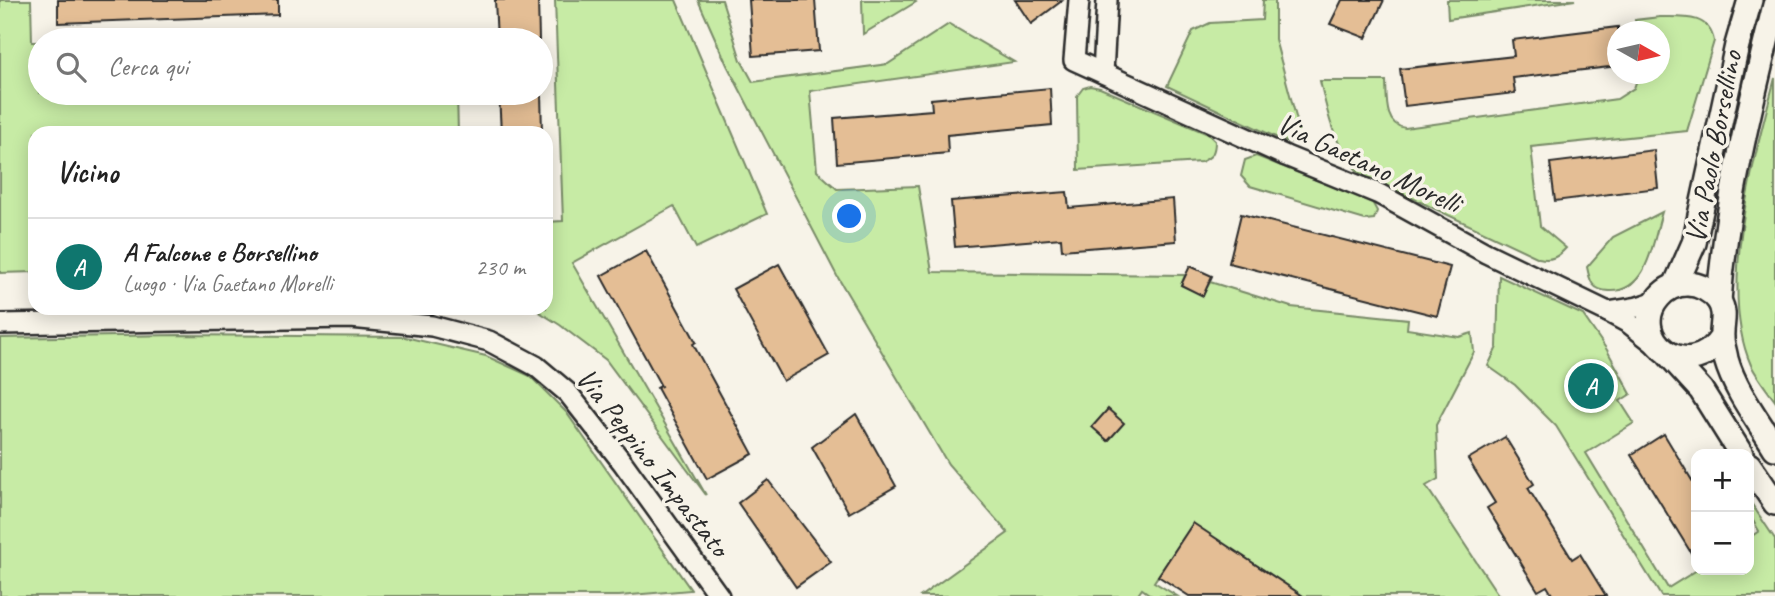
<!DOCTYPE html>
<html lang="it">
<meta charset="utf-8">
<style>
:root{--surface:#fff;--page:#f2f2f2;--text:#222;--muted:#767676;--line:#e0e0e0;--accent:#0f766e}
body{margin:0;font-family:Caveat,sans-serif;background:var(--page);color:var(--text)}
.controls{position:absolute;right:21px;bottom:21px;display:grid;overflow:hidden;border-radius:14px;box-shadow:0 4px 18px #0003}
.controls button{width:63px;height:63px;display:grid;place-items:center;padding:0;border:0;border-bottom:2px solid var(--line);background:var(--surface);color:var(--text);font:35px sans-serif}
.compass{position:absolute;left:1607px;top:21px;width:63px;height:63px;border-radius:50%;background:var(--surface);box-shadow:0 4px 18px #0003;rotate:98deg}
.you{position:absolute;left:850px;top:217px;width:24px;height:24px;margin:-18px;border:5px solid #fff;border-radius:50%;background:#1a73e8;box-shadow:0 0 0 10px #1a73e833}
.badge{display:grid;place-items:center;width:46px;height:46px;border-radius:50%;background:var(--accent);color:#fff;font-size:23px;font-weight:700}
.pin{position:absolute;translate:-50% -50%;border:4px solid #fff;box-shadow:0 2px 7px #0006}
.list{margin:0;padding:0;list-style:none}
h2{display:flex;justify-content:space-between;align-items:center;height:91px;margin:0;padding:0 28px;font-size:30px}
h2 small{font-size:23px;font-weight:400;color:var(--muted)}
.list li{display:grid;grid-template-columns:46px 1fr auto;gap:21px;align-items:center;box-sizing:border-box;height:98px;padding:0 28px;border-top:2px solid var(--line)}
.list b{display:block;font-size:26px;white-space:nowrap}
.list p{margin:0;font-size:23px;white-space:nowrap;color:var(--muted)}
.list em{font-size:23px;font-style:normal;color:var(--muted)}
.icon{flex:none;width:38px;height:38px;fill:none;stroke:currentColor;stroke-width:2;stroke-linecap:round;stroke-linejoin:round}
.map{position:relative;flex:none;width:1775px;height:596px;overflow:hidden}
.search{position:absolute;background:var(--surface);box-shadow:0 4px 18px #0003;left:28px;top:28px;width:525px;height:77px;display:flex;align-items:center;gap:18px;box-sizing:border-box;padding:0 24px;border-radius:38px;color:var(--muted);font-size:26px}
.panel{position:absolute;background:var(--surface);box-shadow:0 4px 18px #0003;left:28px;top:126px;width:525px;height:189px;border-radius:21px}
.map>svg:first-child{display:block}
</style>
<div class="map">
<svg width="1775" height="596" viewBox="0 0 1775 596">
<rect width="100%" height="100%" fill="#f7f3e8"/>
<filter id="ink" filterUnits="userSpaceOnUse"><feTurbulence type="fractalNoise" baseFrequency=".0143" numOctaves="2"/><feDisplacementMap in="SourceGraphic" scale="14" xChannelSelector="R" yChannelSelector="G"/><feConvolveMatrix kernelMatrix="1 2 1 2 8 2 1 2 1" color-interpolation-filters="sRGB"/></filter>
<g filter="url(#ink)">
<g fill="#c7eba5" stroke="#798b68" stroke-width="2">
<path d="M 0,0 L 31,0 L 32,42 L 40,42 L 40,93 L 457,93 L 458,133 L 35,133 L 35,272 L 0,273 Z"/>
<path d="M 555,0 L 676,0 L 767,214 L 696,248 L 674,206 L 572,263 L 706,495 L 606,360 L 560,325 L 533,308 L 546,308 L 546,222 L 563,221 Z"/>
<path d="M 698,0 L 722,0 L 741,60 L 753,82 L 888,64 L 949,24 L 1014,62 L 810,91 L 817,171 L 837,189 L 918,186 L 932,272 L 1185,275 L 1181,285 L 1203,295 L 1210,282 L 1291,307 L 1408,319 L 1407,329 L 1459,337 L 1472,333 L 1474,352 L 1436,425 L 1438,479 L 1426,486 L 1499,596 L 1303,596 L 1193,524 L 1154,582 L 1177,596 L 1152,596 L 1142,589 L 1137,596 L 921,596 L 1008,533 L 948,464 L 837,276 L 727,65 Z"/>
<path d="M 862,0 L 913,0 L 916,2 L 863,34 Z"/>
<path d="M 1263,0 L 1275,0 L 1275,39 L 1303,143 L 1284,141 L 1167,86 L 1193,31 L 1210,23 L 1262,20 Z"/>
<path d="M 1447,0 L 1575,0 L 1448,19 Z"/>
<path d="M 1660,17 C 1683,17 1709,14 1714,41 L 1687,131 L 1531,147 L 1540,226 L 1566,248 C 1558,257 1551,261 1539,258 L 1359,173 C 1333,143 1329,119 1320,81 L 1386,81 C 1387,98 1384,125 1405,128 L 1617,99 L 1634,88 L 1639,74 L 1660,74 L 1660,32 L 1636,31 L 1635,20 Z"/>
<path d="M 338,32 L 338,40 L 97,40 Z"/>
<path d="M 1775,78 L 1775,401 C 1767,390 1757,377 1751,365 C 1717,289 1755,155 1775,78 Z"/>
<path d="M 1090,86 L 1100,88 L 1208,134 L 1215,141 C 1215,153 1212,157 1201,162 L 1078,170 L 1077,96 L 1083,88 Z"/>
<path d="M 1256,156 L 1372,202 L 1377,211 L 1374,219 L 1365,220 L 1250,186 L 1241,176 L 1245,160 Z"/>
<path d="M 1662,212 C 1653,241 1648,293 1609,291 C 1592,290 1590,282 1587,267 L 1613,237 Z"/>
<path d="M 1499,276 L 1583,315 L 1607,350 L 1631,394 L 1620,401 L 1634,423 L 1586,453 L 1668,588 L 1697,570 L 1749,570 L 1749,538 L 1759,531 L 1749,514 L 1749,500 L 1775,539 L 1775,596 L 1661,596 L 1556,426 L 1515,385 L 1488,366 L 1497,347 Z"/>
<path d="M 178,335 L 405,337 L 486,356 L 530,376 L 566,412 L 691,590 L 619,596 L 0,596 L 0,338 Z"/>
</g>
<g fill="#e4be95" stroke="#2b2b2b" stroke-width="2">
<path d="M 58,0 L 278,0 L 278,15 L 58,23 Z"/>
<path d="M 495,0 L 538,0 L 539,40 L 497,40 Z"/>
<path d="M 749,0 L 815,0 L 819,51 L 753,56 Z"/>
<path d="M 1015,0 L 1063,0 L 1031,24 Z"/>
<path d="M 1342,0 L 1384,0 L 1366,38 L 1330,24 Z"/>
<path d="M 1618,27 L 1618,66 L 1513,78 L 1515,93 L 1405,106 L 1400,69 L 1514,56 L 1512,40 Z"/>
<path d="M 1050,88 L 1052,125 L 947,135 L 948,153 L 837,163 L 834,118 L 932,110 L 931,99 Z"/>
<path d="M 499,93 L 541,93 L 542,133 L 501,133 Z"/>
<path d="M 1654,150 L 1658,188 L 1555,201 L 1550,163 Z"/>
<path d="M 1067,192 L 1069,208 L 1173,199 L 1176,241 L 1062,250 L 1061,238 L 955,247 L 951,201 Z"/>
<path d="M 1241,214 L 1450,267 L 1437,316 L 1229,263 Z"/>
<path d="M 646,251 L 696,342 L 693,344 L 753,454 L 707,479 L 657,388 L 661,386 L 601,276 Z"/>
<path d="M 779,264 L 829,355 L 783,381 L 733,289 Z"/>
<path d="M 1190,266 L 1212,276 L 1203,296 L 1181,285 Z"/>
<path d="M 1108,409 L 1124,423 L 1108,441 L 1092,427 Z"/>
<path d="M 856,414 L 896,486 L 849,513 L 812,447 Z"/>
<path d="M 1664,434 L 1696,487 L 1696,561 L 1631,455 Z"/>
<path d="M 1505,437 L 1534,484 L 1528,488 L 1572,559 L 1580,554 L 1606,596 L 1553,596 L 1547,586 L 1538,591 L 1487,508 L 1495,503 L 1468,459 Z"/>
<path d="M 768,480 L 831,562 L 796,587 L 738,503 Z"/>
<path d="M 1193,523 L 1303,596 L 1189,596 L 1158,576 Z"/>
</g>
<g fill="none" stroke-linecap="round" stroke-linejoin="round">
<defs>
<g id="minor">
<path d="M 1079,0 L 1074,60 L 1286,156 L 1379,194 L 1486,253 L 1608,312 L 1630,324 L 1659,347"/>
<path d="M 1103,73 L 1107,0"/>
<path d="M 1608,312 L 1638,307 L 1656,301"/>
<path d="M 0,324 L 351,318 L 432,326 L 489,341 L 536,366 L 568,393 L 623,463 L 719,596"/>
</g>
<g id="tertiary">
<path d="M 1675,286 L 1694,243 L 1737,45 L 1750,0"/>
<path d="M 1719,301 C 1726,201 1751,103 1775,5"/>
<path d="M 1722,337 C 1687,389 1625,335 1659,297 C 1666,289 1676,284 1687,284 C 1699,284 1712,291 1719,301 C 1727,314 1721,324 1722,338 C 1722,344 1725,352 1726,359 C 1735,391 1758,420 1775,448"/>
<path d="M 1669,355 L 1701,390 L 1741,454"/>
<path d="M 1749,465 L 1775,503"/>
</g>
</defs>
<use href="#minor" stroke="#2b2b2b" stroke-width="24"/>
<use href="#tertiary" stroke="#2b2b2b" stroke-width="28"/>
<use href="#minor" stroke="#f7f3e8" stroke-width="19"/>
<use href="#tertiary" stroke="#f7f3e8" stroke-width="23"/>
</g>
</g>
<g text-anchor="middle" stroke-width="7" stroke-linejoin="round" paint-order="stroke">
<g font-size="30" fill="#2b2b2b" stroke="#f7f3e8">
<text transform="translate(1713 147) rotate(-79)" y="10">Via Paolo Borsellino</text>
<text transform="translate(1369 163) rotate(25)" y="10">Via Gaetano Morelli</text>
<text transform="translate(653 462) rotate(52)" y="10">Via Peppino Impastato</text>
</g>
</g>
</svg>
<div class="controls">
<button>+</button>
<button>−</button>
</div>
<svg class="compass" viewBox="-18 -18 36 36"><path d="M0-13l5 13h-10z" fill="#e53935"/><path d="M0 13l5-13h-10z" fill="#767676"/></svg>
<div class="you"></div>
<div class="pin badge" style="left:1591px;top:386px">A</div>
<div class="search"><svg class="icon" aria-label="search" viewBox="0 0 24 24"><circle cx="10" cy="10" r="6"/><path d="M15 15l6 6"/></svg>Cerca qui</div>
<section class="panel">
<h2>Vicino<small></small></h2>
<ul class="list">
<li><span class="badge">A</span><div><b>A Falcone e Borsellino</b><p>Luogo · Via Gaetano Morelli</p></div><em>230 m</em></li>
</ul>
</section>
</div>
